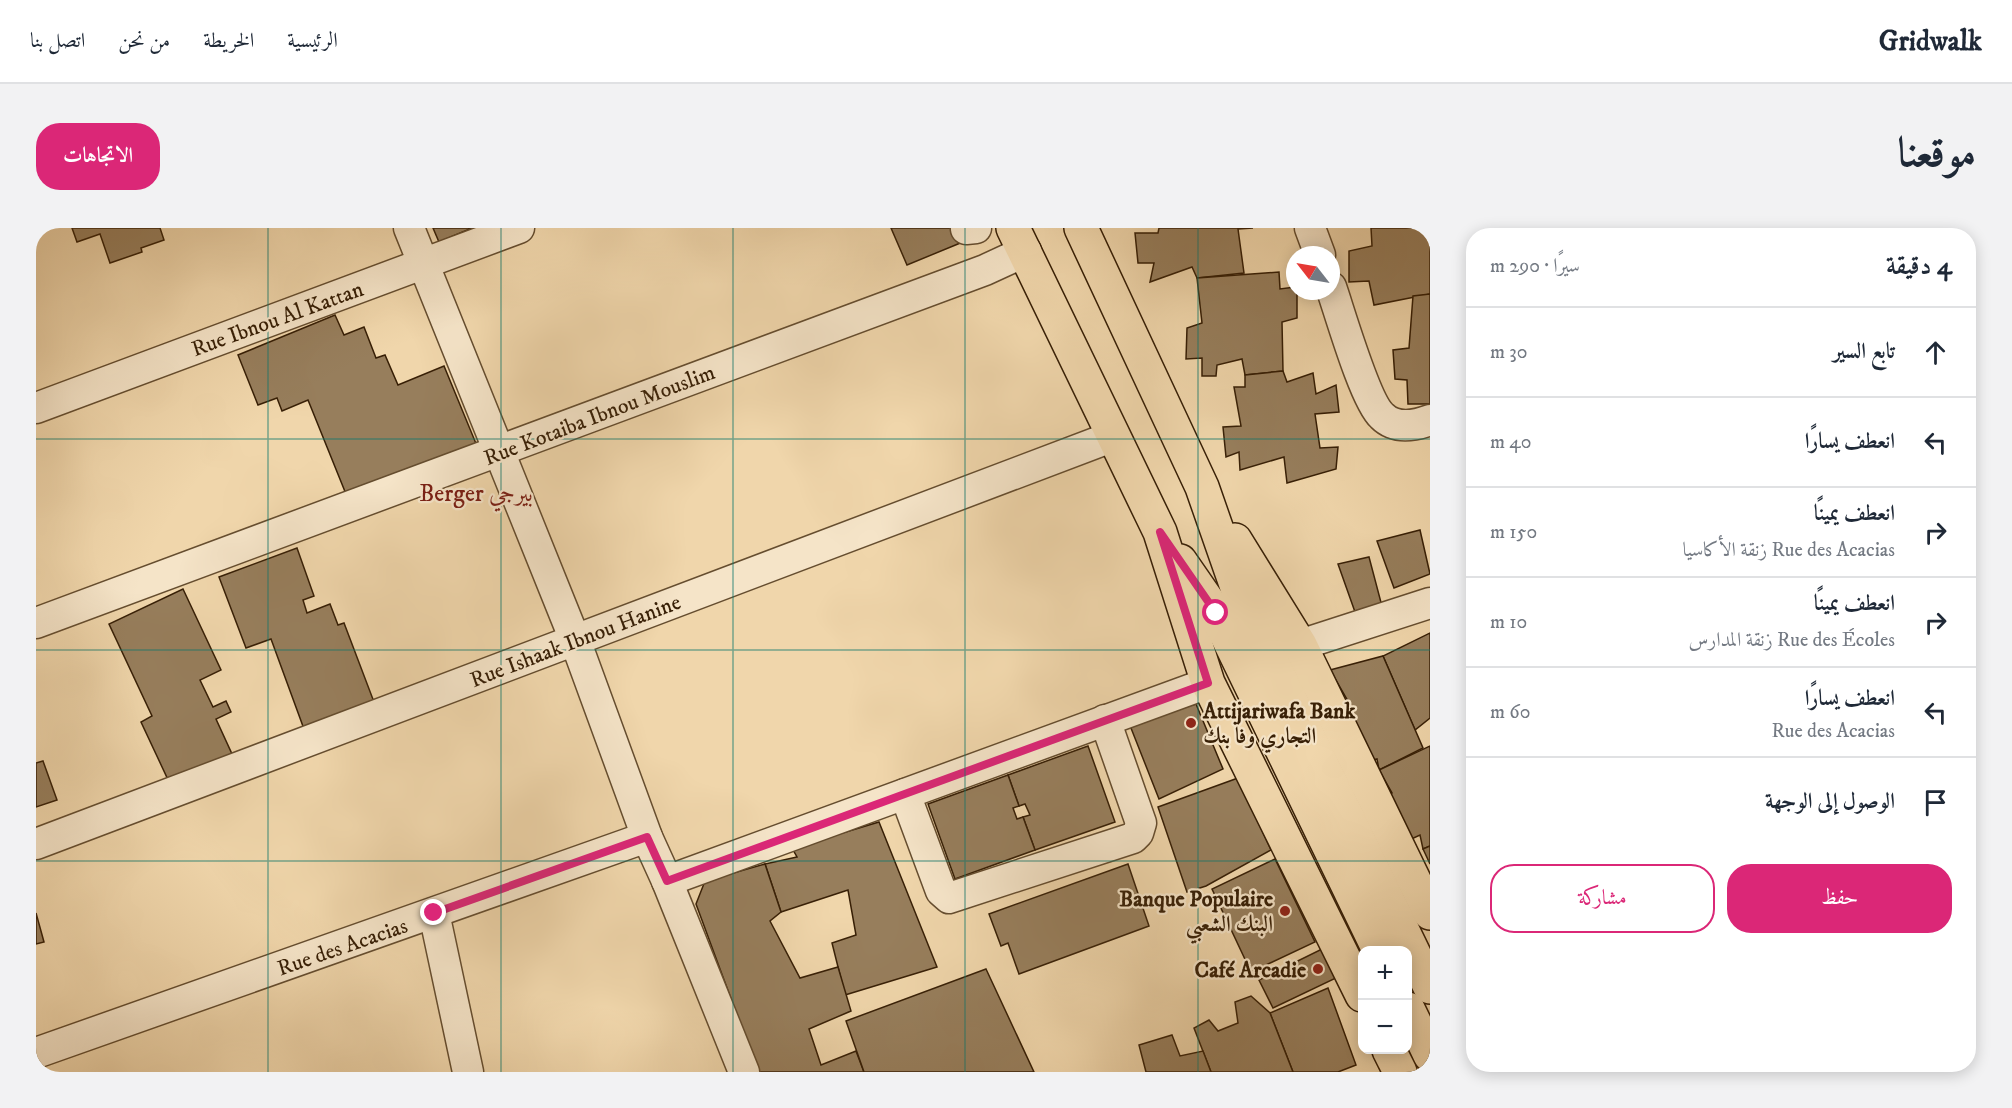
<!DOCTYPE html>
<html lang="ar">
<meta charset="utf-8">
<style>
:root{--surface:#fff;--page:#f2f2f3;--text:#1f2937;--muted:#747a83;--line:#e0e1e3;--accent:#db2777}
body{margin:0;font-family:"IM FELL DW Pica",Amiri,serif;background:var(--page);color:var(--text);direction:rtl}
.controls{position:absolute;right:18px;bottom:18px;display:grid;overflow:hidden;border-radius:12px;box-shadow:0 3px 15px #0003}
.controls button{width:54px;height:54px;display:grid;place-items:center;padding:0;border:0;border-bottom:2px solid var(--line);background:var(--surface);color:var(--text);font:30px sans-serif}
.compass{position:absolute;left:1250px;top:18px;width:54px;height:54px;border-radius:50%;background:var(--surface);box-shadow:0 3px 15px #0003;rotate:301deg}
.stop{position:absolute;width:18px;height:18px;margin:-14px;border:4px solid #db2777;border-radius:50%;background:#fff}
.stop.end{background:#db2777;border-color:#fff;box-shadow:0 2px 6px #0008}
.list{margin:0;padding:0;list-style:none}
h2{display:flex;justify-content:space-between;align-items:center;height:78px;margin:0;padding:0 24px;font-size:26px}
h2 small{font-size:20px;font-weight:400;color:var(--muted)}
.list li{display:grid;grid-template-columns:39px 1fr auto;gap:18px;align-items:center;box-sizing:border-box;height:90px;padding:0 24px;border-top:2px solid var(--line)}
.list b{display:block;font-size:22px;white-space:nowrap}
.list p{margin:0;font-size:20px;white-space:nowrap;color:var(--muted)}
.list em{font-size:20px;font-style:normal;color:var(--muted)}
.actions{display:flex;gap:12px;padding:18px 24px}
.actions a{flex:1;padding:14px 0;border:2px solid var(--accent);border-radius:24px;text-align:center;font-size:21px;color:var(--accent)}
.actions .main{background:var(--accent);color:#fff}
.icon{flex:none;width:33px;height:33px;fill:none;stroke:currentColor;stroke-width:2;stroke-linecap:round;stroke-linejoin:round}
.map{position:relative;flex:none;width:1394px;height:844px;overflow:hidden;direction:ltr;border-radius:24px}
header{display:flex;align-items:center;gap:36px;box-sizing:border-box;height:84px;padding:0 30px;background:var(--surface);border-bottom:2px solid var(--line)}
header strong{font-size:28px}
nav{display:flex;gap:33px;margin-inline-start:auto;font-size:21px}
.intro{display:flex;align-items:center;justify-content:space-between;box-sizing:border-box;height:144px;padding:0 36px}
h1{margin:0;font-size:42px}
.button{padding:15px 27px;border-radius:24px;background:var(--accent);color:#fff;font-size:21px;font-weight:700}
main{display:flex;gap:36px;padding:0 36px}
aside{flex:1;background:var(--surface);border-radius:24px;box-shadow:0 3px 15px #0003}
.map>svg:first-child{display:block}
</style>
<header>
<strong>Gridwalk</strong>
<nav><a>الرئيسية</a><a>الخريطة</a><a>من نحن</a><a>اتصل بنا</a></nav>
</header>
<div class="intro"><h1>موقعنا</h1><a class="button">الاتجاهات</a></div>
<main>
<aside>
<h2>4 دقيقة<small>سيرًا · 290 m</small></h2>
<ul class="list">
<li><svg class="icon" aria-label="ahead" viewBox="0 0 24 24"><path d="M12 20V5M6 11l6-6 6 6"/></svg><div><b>تابع السير</b></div><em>30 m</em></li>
<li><svg class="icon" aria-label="left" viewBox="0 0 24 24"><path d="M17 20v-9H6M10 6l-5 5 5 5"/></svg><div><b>انعطف يسارًا</b></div><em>40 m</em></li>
<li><svg class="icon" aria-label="right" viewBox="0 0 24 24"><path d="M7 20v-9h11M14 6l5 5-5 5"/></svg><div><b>انعطف يمينًا</b><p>Rue des Acacias زنقة الأكاسيا</p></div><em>150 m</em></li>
<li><svg class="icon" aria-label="right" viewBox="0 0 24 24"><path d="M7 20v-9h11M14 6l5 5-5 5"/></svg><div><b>انعطف يمينًا</b><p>Rue des Écoles زنقة المدارس</p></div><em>10 m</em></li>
<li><svg class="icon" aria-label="left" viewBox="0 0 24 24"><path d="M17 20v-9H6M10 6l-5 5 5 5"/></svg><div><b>انعطف يسارًا</b><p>Rue des Acacias</p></div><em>60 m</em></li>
<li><svg class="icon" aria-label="arrive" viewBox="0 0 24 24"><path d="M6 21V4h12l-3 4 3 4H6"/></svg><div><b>الوصول إلى الوجهة</b></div></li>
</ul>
<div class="actions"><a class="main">حفظ</a><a>مشاركة</a></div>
</aside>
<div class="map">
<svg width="1394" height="844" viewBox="0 0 1394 844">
<rect width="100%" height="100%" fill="#f0d6ab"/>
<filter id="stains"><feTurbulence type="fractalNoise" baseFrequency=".00333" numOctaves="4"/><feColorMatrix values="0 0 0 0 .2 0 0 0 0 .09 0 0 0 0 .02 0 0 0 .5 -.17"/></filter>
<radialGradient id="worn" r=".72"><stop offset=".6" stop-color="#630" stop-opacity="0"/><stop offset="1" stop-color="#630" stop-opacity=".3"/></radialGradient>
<g fill="#977e5c" stroke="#371f06" stroke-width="1.5">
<path d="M 36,0 L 124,0 L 128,12 L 105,20 L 106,24 L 74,35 L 64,6 L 41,14 Z"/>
<path d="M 397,0 L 436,0 L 403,14 Z"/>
<path d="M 855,0 L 929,0 L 934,11 L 871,37 Z"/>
<path d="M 1123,0 L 1217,0 L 1202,1 L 1208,45 L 1161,50 L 1156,39 L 1114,54 L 1118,35 L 1102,35 L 1099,5 L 1122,5 Z"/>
<path d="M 1335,0 L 1394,0 L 1394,66 L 1338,77 L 1333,53 L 1313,54 L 1313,23 L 1336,18 Z"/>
<path d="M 1243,44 L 1244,61 L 1259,59 L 1261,63 L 1261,90 L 1246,94 L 1247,143 L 1209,147 L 1206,131 L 1181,137 L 1180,148 L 1166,148 L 1166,130 L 1150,131 L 1151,100 L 1166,95 L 1161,50 Z"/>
<path d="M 1394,66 L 1394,176 L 1372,176 L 1371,152 L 1359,151 L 1357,122 L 1373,120 L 1377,68 Z"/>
<path d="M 299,87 L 308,107 L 328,99 L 340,130 L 349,127 L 362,157 L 408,138 L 441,218 L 312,271 L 272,172 L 246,183 L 241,170 L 222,177 L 202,127 Z"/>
<path d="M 1247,143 L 1251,154 L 1277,145 L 1280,166 L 1300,157 L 1303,184 L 1279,186 L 1284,220 L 1302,219 L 1300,241 L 1251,255 L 1248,229 L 1204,242 L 1203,224 L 1190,229 L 1187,199 L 1205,198 L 1198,159 L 1209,159 L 1209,147 Z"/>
<path d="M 1384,302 L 1394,346 L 1358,360 L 1341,313 Z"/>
<path d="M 261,320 L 278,368 L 267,372 L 271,385 L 294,376 L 302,397 L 308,395 L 338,474 L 268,501 L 235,411 L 210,420 L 183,349 Z"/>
<path d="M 1333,329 L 1347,382 L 1319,384 L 1302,336 Z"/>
<path d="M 147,361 L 185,442 L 164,452 L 177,479 L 190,473 L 195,484 L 180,491 L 196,526 L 134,556 L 105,494 L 116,488 L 73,396 Z"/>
<path d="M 1394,405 L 1394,490 L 1379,502 L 1347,428 Z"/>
<path d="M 1347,428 L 1387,520 L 1343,542 L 1341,531 L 1329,534 L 1309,486 L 1316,480 L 1294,442 Z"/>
<path d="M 1160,476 L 1187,541 L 1123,571 L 1093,495 Z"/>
<path d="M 1052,518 L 1079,594 L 999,622 L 987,589 L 994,587 L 989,576 L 983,578 L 972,547 Z"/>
<path d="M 1394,518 L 1394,618 L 1387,621 L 1384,607 L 1371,613 L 1345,570 L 1356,565 L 1343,542 Z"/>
<path d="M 7,533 L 21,572 L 0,579 L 0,535 Z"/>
<path d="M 972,547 L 983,578 L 977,580 L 981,591 L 987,589 L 999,622 L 919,651 L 892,576 Z"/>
<path d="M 1202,550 L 1235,622 L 1170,658 L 1151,664 L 1122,579 Z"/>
<path d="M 843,594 L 901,739 L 809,767 L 796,715 L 820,707 L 812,662 L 745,684 L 729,636 L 761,629 L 756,620 Z"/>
<path d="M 1394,618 L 1394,636 L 1387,621 Z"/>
<path d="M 1239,631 L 1279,714 L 1215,744 L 1176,661 Z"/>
<path d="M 729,636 L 745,684 L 734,693 L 764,750 L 802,739 L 815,783 L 773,801 L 785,837 L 820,823 L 828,844 L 722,844 L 660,676 L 669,653 Z"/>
<path d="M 1092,636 L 1113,698 L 983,746 L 972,715 L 965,718 L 953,686 Z"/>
<path d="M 0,685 L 8,714 L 0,716 Z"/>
<path d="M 1286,721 L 1300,750 L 1237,780 L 1223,752 Z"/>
<path d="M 950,741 L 998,844 L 828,844 L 810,793 Z"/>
<path d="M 1292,760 L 1320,837 L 1302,844 L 1257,844 L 1234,785 Z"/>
<path d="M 1215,768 L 1234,785 L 1257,844 L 1175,844 L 1158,800 L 1173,792 L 1182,803 L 1202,795 L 1199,774 Z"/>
<path d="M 1136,807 L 1144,828 L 1167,823 L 1175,844 L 1110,844 L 1103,817 Z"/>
</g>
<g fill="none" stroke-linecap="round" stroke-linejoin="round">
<defs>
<g id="minor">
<path d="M 373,0 L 539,412 L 611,609 L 631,653 L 708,844"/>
<path d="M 1274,0 L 1284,27"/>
<path d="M 930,1 L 940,0"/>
<path d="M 1295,59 C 1304,85 1329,173 1346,188 C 1359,201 1378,198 1394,192"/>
<path d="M 0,180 L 483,0"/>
<path d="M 0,395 L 949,42 L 990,23"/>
<path d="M 1264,417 L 1394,375"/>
<path d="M 869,566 L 905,663 L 913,670 L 1097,610 L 1102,605 L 1105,595 L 1069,492"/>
<path d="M 0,616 L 1078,208"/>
<path d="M 631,653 L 1172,455"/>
<path d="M 398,685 L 432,844"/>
<path d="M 0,825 L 611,609"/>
</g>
<g id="major">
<path d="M 977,0 L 1124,304 L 1172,455 L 1326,767"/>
<path d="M 1045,0 L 1166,259 L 1203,365 L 1394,759"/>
<path d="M 1199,312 L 1264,417 L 1394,685"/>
<path d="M 1144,333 L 1180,385 L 1343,722"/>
<path d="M 1372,781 L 1394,827"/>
<path d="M 1353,822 L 1364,844"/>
</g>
</defs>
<use href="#minor" stroke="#654d2f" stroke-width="33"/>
<use href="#major" stroke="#371f06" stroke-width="36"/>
<use href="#minor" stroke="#f5e4c8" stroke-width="30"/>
<use href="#major" stroke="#f0d6ab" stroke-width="33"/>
</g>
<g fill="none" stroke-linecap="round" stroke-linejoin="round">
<path stroke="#db2777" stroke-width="8" d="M 398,685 L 611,609 L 631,653 L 1172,455 L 1124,304 L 1180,385"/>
</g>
<path fill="none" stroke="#0f766e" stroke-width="1.5" stroke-opacity="0.55" d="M 232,0 L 232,844M 465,0 L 465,844M 697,0 L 697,844M 929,0 L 929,844M 1162,0 L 1162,844M 0,211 L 1394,211M 0,422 L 1394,422M 0,633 L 1394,633"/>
<g fill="#8f2418" stroke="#f5e4c8" stroke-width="2">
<circle cx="1155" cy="495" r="6"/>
<circle cx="1249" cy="683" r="6"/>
<circle cx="1282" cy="741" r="6"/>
</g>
<g text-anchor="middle" stroke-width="4.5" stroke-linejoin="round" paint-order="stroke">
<g font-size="22" fill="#371f06" stroke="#f5e4c8">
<text transform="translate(241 90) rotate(-20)" y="8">Rue Ibnou Al Kattan</text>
<text transform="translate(563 186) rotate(-21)" y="8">Rue Kotaiba Ibnou Mouslim</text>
<text transform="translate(539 412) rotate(-21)" y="8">Rue Ishaak Ibnou Hanine</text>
<text transform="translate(306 718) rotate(-19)" y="8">Rue des Acacias</text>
</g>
<g font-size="22" font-weight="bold" fill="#371f06" stroke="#f5e4c8" text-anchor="end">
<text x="1167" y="490" text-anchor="start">Attijariwafa Bank<tspan x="1167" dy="25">التجاري وفا بنك</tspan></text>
<text x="1237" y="678">Banque Populaire<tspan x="1237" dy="25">البنك الشعبي</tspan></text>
<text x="1270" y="749">Café Arcadie</text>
</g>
<g font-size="24" fill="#7a1f14" stroke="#f5e4c8">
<text x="440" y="273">Berger بيرجي</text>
</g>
</g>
<rect width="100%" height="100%" filter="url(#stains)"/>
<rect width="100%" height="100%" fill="url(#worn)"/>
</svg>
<div class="controls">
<button>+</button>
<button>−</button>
</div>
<svg class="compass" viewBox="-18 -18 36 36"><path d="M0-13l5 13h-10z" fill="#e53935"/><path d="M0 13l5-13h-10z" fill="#747a83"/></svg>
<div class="stop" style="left:1180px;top:385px"></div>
<div class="stop end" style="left:398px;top:685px"></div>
</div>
</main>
